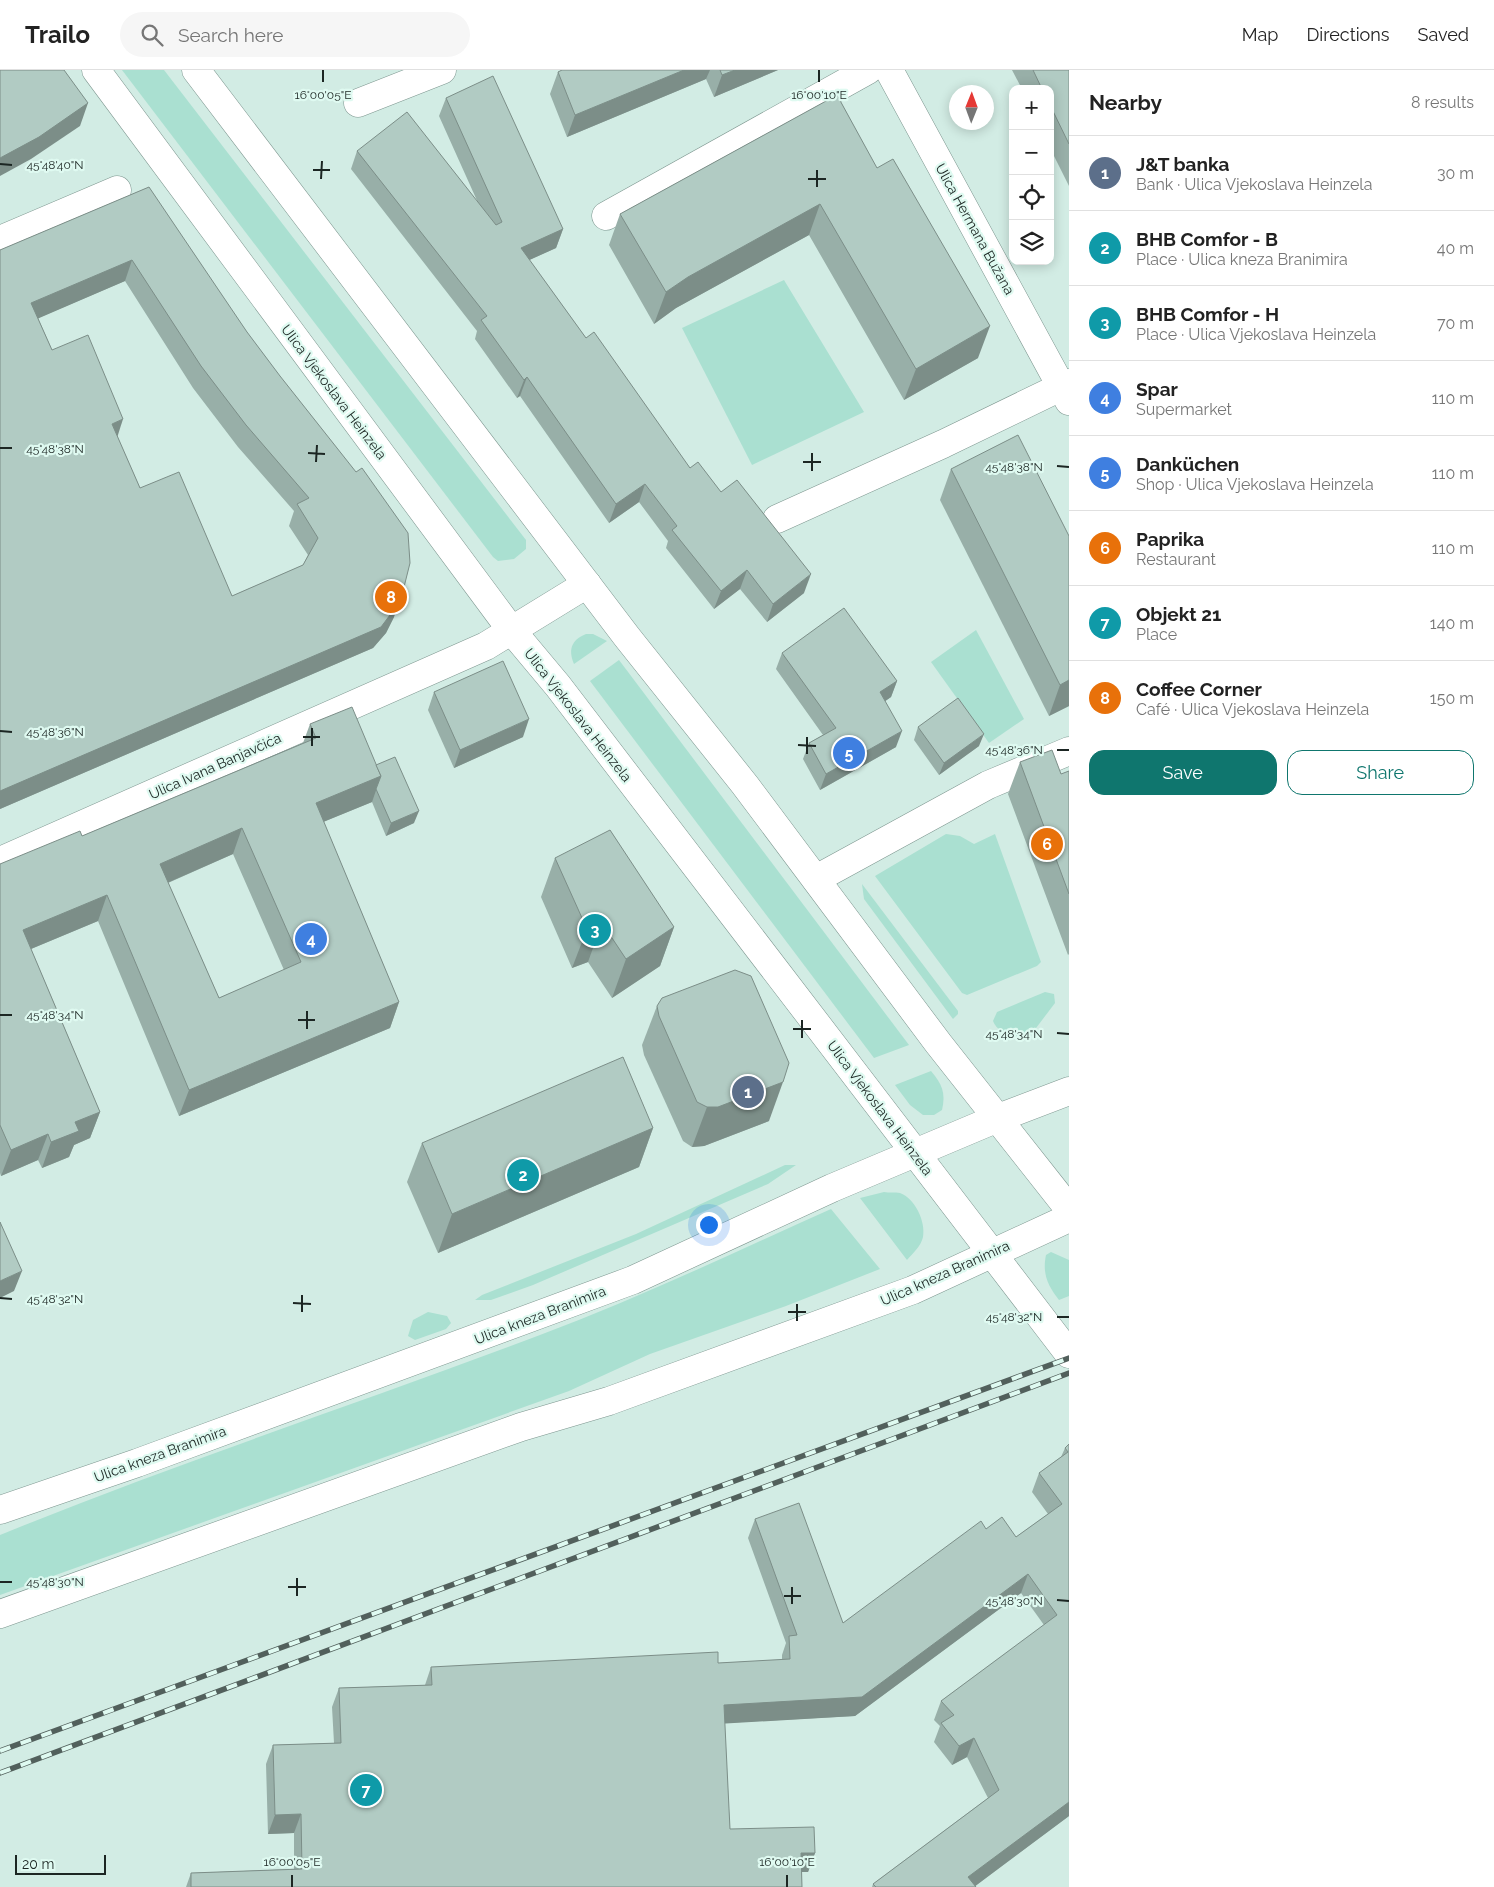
<!DOCTYPE html>
<meta charset="utf-8">
<style>
:root{--surface:#fff;--page:#f6f6f6;--text:#222;--muted:#767676;--line:#e0e0e0;--accent:#0f766e}
body{margin:0;font-family:Raleway,sans-serif;background:var(--page);color:var(--text)}
.controls{position:absolute;right:15px;top:15px;display:grid;overflow:hidden;border-radius:10px;box-shadow:0 2px 12px #0003}
.controls button{width:45px;height:45px;display:grid;place-items:center;padding:0;border:0;border-bottom:1px solid var(--line);background:var(--surface);color:var(--text);font:25px sans-serif}
.compass{position:absolute;left:949px;top:15px;width:45px;height:45px;border-radius:50%;background:var(--surface);box-shadow:0 2px 12px #0003;rotate:1deg}
.scale{position:absolute;left:15px;bottom:12px;width:91px;box-sizing:border-box;padding-left:5px;border:2px solid #1c2623;border-top:0;font-size:14px;line-height:18px;white-space:nowrap;color:#1c2623;-webkit-text-stroke:4px #dffaf1;paint-order:stroke}
.you{position:absolute;left:708px;top:1154px;width:18px;height:18px;margin:-12px;border:4px solid #fff;border-radius:50%;background:#1a73e8;box-shadow:0 0 0 8px #1a73e833}
.badge{display:grid;place-items:center;width:32px;height:32px;border-radius:50%;background:var(--accent);color:#fff;font-size:16px;font-weight:700}
.pin{position:absolute;translate:-50% -50%;border:2px solid #fff;box-shadow:0 1px 5px #0006}
.list{margin:0;padding:0;list-style:none}
h2{display:flex;justify-content:space-between;align-items:center;height:65px;margin:0;padding:0 20px;font-size:21px}
h2 small{font-size:16px;font-weight:400;color:var(--muted)}
.list li{display:grid;grid-template-columns:32px 1fr auto;gap:15px;align-items:center;box-sizing:border-box;height:75px;padding:0 20px;border-top:1px solid var(--line)}
.list b{display:block;font-size:19px;white-space:nowrap}
.list p{margin:0;font-size:16px;white-space:nowrap;color:var(--muted)}
.list em{font-size:16px;font-style:normal;color:var(--muted)}
.actions{display:flex;gap:10px;padding:15px 20px}
.actions a{flex:1;padding:11px 0;border:1px solid var(--accent);border-radius:15px;text-align:center;font-size:18px;color:var(--accent)}
.actions .main{background:var(--accent);color:#fff}
.icon{flex:none;width:28px;height:28px;fill:none;stroke:currentColor;stroke-width:2;stroke-linecap:round;stroke-linejoin:round}
.map{position:relative;flex:none;width:1069px;height:1817px;overflow:hidden}
header{display:flex;align-items:center;gap:30px;box-sizing:border-box;height:70px;padding:0 25px;background:var(--surface);border-bottom:1px solid var(--line)}
header strong{font-size:24px}
nav{display:flex;gap:28px;margin-inline-start:auto;font-size:18px}
.search{width:350px;height:45px;background:var(--page);display:flex;align-items:center;gap:12px;box-sizing:border-box;padding:0 18px;border-radius:28px;color:var(--muted);font-size:19px}
main{display:flex}
aside{flex:1;background:var(--surface)}
.map>svg:first-child{display:block}
</style>
<header>
<strong>Trailo</strong>
<div class="search"><svg class="icon" aria-label="search" viewBox="0 0 24 24"><circle cx="10" cy="10" r="6"/><path d="M15 15l6 6"/></svg>Search here</div>
<nav><a>Map</a><a>Directions</a><a>Saved</a></nav>
</header>
<main>
<div class="map">
<svg width="1069" height="1817" viewBox="0 0 1069 1817">
<rect width="100%" height="100%" fill="#d2ece4"/>
<g fill="#aae0d1">
<path d="M 122,0 L 164,0 L 526,470 L 526,479 L 514,489 L 498,491 L 493,487 Z"/>
<path d="M 784,210 L 864,342 L 752,395 L 682,258 Z"/>
<path d="M 976,560 L 1024,649 L 989,673 L 931,592 Z"/>
<path d="M 586,564 L 593,564 L 607,571 L 574,594 C 568,580 571,570 586,564 Z"/>
<path d="M 619,590 L 909,975 L 874,988 L 590,611 Z"/>
<path d="M 946,764 L 960,766 L 974,774 L 995,764 L 1041,892 L 1037,896 L 967,925 L 962,923 L 875,806 Z"/>
<path d="M 862,814 L 958,941 L 958,944 L 953,949 L 864,829 Z"/>
<path d="M 1045,922 L 1054,924 L 1055,933 L 1030,966 C 1018,971 997,963 993,951 L 997,942 Z"/>
<path d="M 931,1001 C 942,1014 946,1023 942,1040 L 934,1045 L 923,1045 L 910,1035 L 895,1015 Z"/>
<path d="M 785,1095 L 796,1095 L 768,1114 L 533,1215 L 491,1230 L 475,1230 L 482,1225 L 636,1164 Z"/>
<path d="M 884,1122 C 889,1123 895,1122 900,1123 C 915,1128 926,1152 923,1167 C 921,1176 913,1183 907,1190 L 860,1128 Z"/>
<path d="M 831,1139 L 880,1199 L 786,1236 L 650,1284 L 569,1321 L 0,1525 L 0,1465 L 5,1463 C 181,1391 362,1333 540,1265 C 639,1228 735,1182 831,1139 Z"/>
<path d="M 1051,1182 L 1069,1190 L 1069,1226 L 1059,1230 C 1048,1216 1042,1204 1046,1185 Z"/>
<path d="M 428,1242 L 447,1246 L 451,1253 L 446,1259 L 415,1270 L 408,1266 L 413,1250 Z"/>
</g>
<g fill="none" stroke-linecap="round" stroke-linejoin="round">
<defs>
<g id="minor">
<path d="M 889,0 L 1069,331"/>
<path d="M 358,33 L 442,0"/>
<path d="M 606,146 L 868,0"/>
<path d="M 0,170 L 117,120"/>
<path d="M 777,449 L 943,374 L 1069,313"/>
<path d="M 0,791 L 486,576 L 587,514"/>
<path d="M 816,809 L 988,715 L 1069,681"/>
</g>
<g id="major">
<path d="M 96,0 L 512,561 L 558,616 L 1069,1284"/>
<path d="M 196,0 L 627,567 L 745,715 L 938,973 L 1069,1139"/>
<path d="M 0,1440 L 137,1393 L 633,1210 L 832,1118 L 998,1048 L 1069,1021"/>
<path d="M 0,1544 L 521,1357 L 609,1331 L 913,1220 L 1069,1148"/>
</g>
</defs>
<use href="#minor" stroke="#7d968f" stroke-width="29"/>
<use href="#major" stroke="#7d968f" stroke-width="29"/>
<use href="#minor" stroke="#fff" stroke-width="28"/>
<use href="#major" stroke="#fff" stroke-width="28"/>
<defs>
<g id="rail">
<path d="M 0,1681 L 1069,1288"/>
<path d="M 0,1703 L 1069,1303"/>
</g>
</defs>
<use href="#rail" stroke="#52605c" stroke-width="5.5"/>
<use href="#rail" stroke="#dffaf1" stroke-width="4" stroke-dasharray="11" stroke-linecap="butt"/>
</g>
<g fill="#98afa8" fill-rule="evenodd">
<path d="M 562,0 L 778,0 L 714,27 L 706,9 L 567,67 L 550,24 L 558,2 Z"/>
<path d="M 1012,0 L 1069,0 L 1069,116 L 1050,78 L 1050,19 L 1022,19 Z"/>
<path d="M 837,25 L 978,288 L 904,330 L 809,165 L 676,238 L 654,254 L 609,175 L 620,144 Z"/>
<path d="M 446,28 L 563,159 L 556,178 L 529,190 L 586,268 L 690,398 L 721,422 L 804,523 L 767,552 L 740,519 L 714,539 L 666,478 L 668,471 L 639,432 L 609,453 L 520,326 L 517,328 L 475,269 L 477,261 L 351,99 L 357,81 L 479,135 L 439,46 Z"/>
<path d="M 149,117 L 394,547 L 386,563 L 373,578 L 0,739 L 0,180 ZM 125,211 L 193,318 L 238,377 L 294,441 L 289,456 L 308,485 L 303,495 L 232,526 L 140,418 L 117,366 L 52,280 L 38,248 Z"/>
<path d="M 951,399 L 1069,466 L 1069,636 L 1049,646 L 940,430 Z"/>
<path d="M 782,583 L 897,611 L 891,627 L 885,631 L 896,677 L 820,720 L 803,689 L 809,673 L 823,665 L 776,599 Z"/>
<path d="M 434,622 L 523,667 L 454,698 L 428,640 Z"/>
<path d="M 310,654 L 376,695 L 414,753 L 386,766 L 372,732 L 323,752 L 399,932 L 390,958 L 179,1046 L 98,851 L 31,879 L 100,1042 L 90,1068 L 74,1075 L 69,1087 L 42,1098 L 38,1090 L 1,1106 L 0,1103 L 0,794 L 82,766 L 303,673 ZM 233,784 L 284,900 L 219,928 L 168,813 Z"/>
<path d="M 918,657 L 979,676 L 939,705 L 914,670 Z"/>
<path d="M 1020,692 L 1061,704 L 1069,701 L 1069,884 L 1068,885 L 1008,724 Z"/>
<path d="M 555,788 L 674,857 L 660,896 L 612,928 L 588,892 L 572,898 L 541,827 Z"/>
<path d="M 657,936 L 769,1051 L 704,1076 L 692,1077 L 683,1071 L 644,985 L 642,975 Z"/>
<path d="M 653,1058 L 639,1097 L 438,1183 L 407,1112 L 422,1073 Z"/>
<path d="M 1069,1374 L 1069,1746 L 975,1816 L 976,1817 L 872,1817 L 873,1814 L 988,1728 L 967,1687 L 952,1695 L 934,1672 L 940,1656 L 934,1650 L 941,1631 L 1044,1555 L 1021,1523 L 855,1646 L 724,1653 L 730,1759 L 815,1783 L 808,1802 L 802,1802 L 802,1817 L 186,1817 L 191,1803 L 294,1799 L 294,1763 L 268,1764 L 266,1694 L 273,1675 L 334,1673 L 332,1637 L 339,1618 L 425,1615 L 431,1597 L 718,1593 L 782,1590 L 782,1585 L 786,1573 L 748,1468 L 755,1449 L 843,1553 L 986,1459 L 1016,1467 L 1048,1444 L 1032,1422 L 1039,1403 L 1061,1387 L 1065,1378 Z"/>
</g>
<g fill="#7c8e88">
<path d="M 684,0 L 710,0 L 706,9 L 567,67 L 575,45 Z"/>
<path d="M 735,0 L 778,0 L 714,27 L 722,5 Z"/>
<path d="M 88,33 L 80,56 L 31,89 L 0,106 L 0,88 Z"/>
<path d="M 820,134 L 809,165 L 676,238 L 654,254 L 666,222 L 688,207 Z"/>
<path d="M 563,159 L 556,178 L 514,197 L 521,178 Z"/>
<path d="M 132,190 L 125,211 L 23,255 L 31,233 Z"/>
<path d="M 990,256 L 978,288 L 904,330 L 916,299 Z"/>
<path d="M 527,307 L 520,326 L 517,328 L 524,310 Z"/>
<path d="M 123,349 L 116,371 L 112,354 Z"/>
<path d="M 645,414 L 639,432 L 609,453 L 616,434 Z"/>
<path d="M 747,500 L 740,519 L 714,539 L 721,521 Z"/>
<path d="M 811,504 L 804,523 L 767,552 L 773,534 Z"/>
<path d="M 402,525 L 394,547 L 386,563 L 373,578 L 0,739 L 0,721 Z"/>
<path d="M 1069,610 L 1069,636 L 1049,646 L 1060,615 Z"/>
<path d="M 897,611 L 891,627 L 874,639 L 880,622 Z"/>
<path d="M 529,649 L 523,667 L 454,698 L 460,680 Z"/>
<path d="M 902,661 L 896,677 L 820,720 L 826,704 Z"/>
<path d="M 984,664 L 979,676 L 939,705 L 944,693 Z"/>
<path d="M 381,706 L 372,732 L 306,759 L 316,733 Z"/>
<path d="M 419,741 L 414,753 L 386,766 L 391,753 Z"/>
<path d="M 242,758 L 233,784 L 151,820 L 160,794 Z"/>
<path d="M 107,825 L 98,851 L 14,886 L 23,860 Z"/>
<path d="M 602,853 L 588,892 L 572,898 L 587,859 Z"/>
<path d="M 674,857 L 660,896 L 612,928 L 626,889 Z"/>
<path d="M 399,932 L 390,958 L 179,1046 L 189,1020 Z"/>
<path d="M 783,1012 L 769,1051 L 704,1076 L 692,1077 L 707,1037 Z"/>
<path d="M 100,1042 L 90,1068 L 74,1075 L 69,1087 L 42,1098 L 51,1072 L 75,1052 Z"/>
<path d="M 653,1058 L 639,1097 L 438,1183 L 452,1144 Z"/>
<path d="M 48,1064 L 38,1090 L 1,1106 L 11,1080 Z"/>
<path d="M 22,1201 L 14,1221 L 0,1228 L 0,1211 Z"/>
<path d="M 1028,1504 L 1021,1523 L 855,1646 L 717,1654 L 724,1635 Z"/>
<path d="M 974,1668 L 967,1687 L 952,1695 L 959,1676 Z"/>
<path d="M 1069,1732 L 1069,1746 L 974,1817 L 968,1807 Z"/>
<path d="M 301,1744 L 294,1763 L 268,1764 L 275,1745 Z"/>
<path d="M 801,1783 L 815,1783 L 808,1802 L 794,1802 Z"/>
</g>
<g fill="#b1cbc3" stroke="#7c8e88" fill-rule="evenodd">
<path d="M 0,0 L 64,0 L 88,33 L 39,67 L 0,88 Z"/>
<path d="M 562,0 L 684,0 L 575,45 L 558,2 Z"/>
<path d="M 720,0 L 735,0 L 722,5 Z"/>
<path d="M 1033,0 L 1069,0 L 1069,74 L 1050,35 L 1050,19 L 1042,19 Z"/>
<path d="M 493,6 L 563,159 L 521,178 L 586,268 L 594,262 L 690,398 L 698,392 L 721,422 L 737,410 L 811,504 L 773,534 L 747,500 L 721,521 L 672,460 L 677,456 L 645,414 L 616,434 L 527,307 L 524,310 L 481,250 L 487,246 L 357,81 L 407,42 L 496,155 L 502,152 L 446,28 Z"/>
<path d="M 837,25 L 877,98 L 893,89 L 990,256 L 916,299 L 820,134 L 688,207 L 666,222 L 620,144 Z"/>
<path d="M 149,117 L 247,262 L 280,306 L 356,402 L 362,398 L 408,463 L 410,493 L 402,525 L 393,541 L 381,557 L 0,721 L 0,180 ZM 132,190 L 201,296 L 246,355 L 309,428 L 297,434 L 318,468 L 303,495 L 232,526 L 179,402 L 140,418 L 112,354 L 123,349 L 88,265 L 52,280 L 31,233 Z"/>
<path d="M 1018,365 L 1069,466 L 1069,610 L 1060,615 L 951,399 Z"/>
<path d="M 844,538 L 897,611 L 880,622 L 902,661 L 826,704 L 809,673 L 836,658 L 782,583 Z"/>
<path d="M 503,591 L 529,649 L 460,680 L 434,622 Z"/>
<path d="M 958,628 L 984,664 L 944,693 L 918,657 Z"/>
<path d="M 352,637 L 381,706 L 316,733 L 399,932 L 189,1020 L 107,825 L 23,860 L 100,1042 L 75,1052 L 79,1061 L 51,1072 L 48,1064 L 11,1080 L 0,1055 L 0,794 L 80,761 L 82,766 L 316,668 L 310,654 ZM 242,758 L 301,892 L 219,928 L 160,794 Z"/>
<path d="M 1052,680 L 1061,704 L 1069,701 L 1069,824 L 1020,692 Z"/>
<path d="M 395,687 L 419,741 L 391,753 L 376,719 L 381,706 L 376,695 Z"/>
<path d="M 610,760 L 674,857 L 626,889 L 602,853 L 587,859 L 555,788 Z"/>
<path d="M 735,900 L 751,906 L 789,993 L 783,1012 L 718,1037 L 707,1037 L 697,1032 L 659,946 L 657,936 L 662,928 Z"/>
<path d="M 623,987 L 653,1058 L 452,1144 L 422,1073 Z"/>
<path d="M 0,1152 L 22,1201 L 0,1211 Z"/>
<path d="M 1069,1374 L 1069,1732 L 968,1807 L 976,1817 L 876,1817 L 873,1814 L 999,1720 L 974,1668 L 959,1676 L 941,1653 L 954,1645 L 941,1631 L 1057,1545 L 1028,1504 L 862,1627 L 724,1635 L 730,1759 L 814,1757 L 815,1783 L 801,1783 L 802,1817 L 191,1817 L 191,1803 L 302,1799 L 301,1744 L 275,1745 L 273,1675 L 341,1673 L 339,1618 L 432,1615 L 431,1597 L 718,1582 L 718,1593 L 790,1589 L 789,1566 L 797,1565 L 755,1449 L 799,1433 L 843,1553 L 981,1451 L 986,1459 L 1002,1447 L 1016,1467 L 1062,1434 L 1039,1403 L 1068,1382 L 1065,1378 Z"/>
</g>
<path fill="none" stroke="#1c2623" stroke-width="2" d="M 323,12 L 323,0M 819,12 L 819,0M 0,94 L 12,95M 313,100 L 330,100M 321,109 L 322,91M 808,109 L 826,109M 817,117 L 817,100M 0,378 L 12,378M 308,383 L 325,384M 316,392 L 317,375M 803,392 L 821,392M 1057,396 L 1069,397M 812,401 L 812,383M 0,661 L 12,662M 303,667 L 320,667M 798,675 L 816,676M 312,676 L 312,658M 1057,680 L 1069,680M 807,684 L 807,667M 0,945 L 12,945M 298,950 L 315,950M 307,959 L 307,941M 793,959 L 811,959M 1057,963 L 1069,964M 802,968 L 802,950M 0,1228 L 12,1229M 293,1233 L 311,1234M 302,1242 L 302,1225M 788,1242 L 806,1242M 1057,1247 L 1069,1247M 797,1251 L 797,1234M 0,1512 L 12,1512M 288,1517 L 306,1517M 297,1526 L 297,1508M 784,1526 L 801,1526M 1057,1530 L 1069,1531M 792,1534 L 792,1517M 292,1817 L 292,1805M 787,1817 L 787,1805"/>
<g text-anchor="middle" stroke-width="4.5" stroke-linejoin="round" paint-order="stroke">
<g font-size="14" fill="#1c2623" stroke="#dffaf1">
<text transform="translate(975 159) rotate(61)" y="5">Ulica Hermana Bužana</text>
<text transform="translate(334 322) rotate(53)" y="5">Ulica Vjekoslava Heinzela</text>
<text transform="translate(578 645) rotate(52)" y="5">Ulica Vjekoslava Heinzela</text>
<text transform="translate(215 696) rotate(-24)" y="5">Ulica Ivana Banjavčića</text>
<text transform="translate(880 1038) rotate(53)" y="5">Ulica Vjekoslava Heinzela</text>
<text transform="translate(945 1203) rotate(-24)" y="5">Ulica kneza Branimira</text>
<text transform="translate(540 1245) rotate(-21)" y="5">Ulica kneza Branimira</text>
<text transform="translate(160 1384) rotate(-20)" y="5">Ulica kneza Branimira</text>
</g>
</g>
<g font-size="12" text-anchor="middle" fill="#1c2623" stroke="#dffaf1" stroke-width="4.5" stroke-linejoin="round" paint-order="stroke">
<text x="323" y="29">16°00'05"E</text>
<text x="819" y="29">16°00'10"E</text>
<text x="55" y="99">45°48'40"N</text>
<text x="55" y="383">45°48'38"N</text>
<text x="1014" y="401">45°48'38"N</text>
<text x="55" y="666">45°48'36"N</text>
<text x="1014" y="684">45°48'36"N</text>
<text x="55" y="949">45°48'34"N</text>
<text x="1014" y="968">45°48'34"N</text>
<text x="55" y="1233">45°48'32"N</text>
<text x="1014" y="1251">45°48'32"N</text>
<text x="55" y="1516">45°48'30"N</text>
<text x="1014" y="1535">45°48'30"N</text>
<text x="292" y="1796">16°00'05"E</text>
<text x="787" y="1796">16°00'10"E</text>
</g>
</svg>
<div class="controls">
<button>+</button>
<button>−</button>
<button><svg class="icon" aria-label="locate" viewBox="0 0 24 24"><circle cx="12" cy="12" r="6"/><path d="M12 2v4M12 18v4M2 12h4M18 12h4"/></svg></button>
<button><svg class="icon" aria-label="layers" viewBox="0 0 24 24"><path d="M12 4l9 5-9 5-9-5zM3 14l9 5 9-5"/></svg></button>
</div>
<svg class="compass" viewBox="-18 -18 36 36"><path d="M0-13l5 13h-10z" fill="#e53935"/><path d="M0 13l5-13h-10z" fill="#767676"/></svg>
<div class="scale">20 m</div>
<div class="you"></div>
<div class="pin badge" style="left:748px;top:1022px;background:#5c6f8a">1</div>
<div class="pin badge" style="left:523px;top:1105px;background:#0f9aa8">2</div>
<div class="pin badge" style="left:595px;top:860px;background:#0f9aa8">3</div>
<div class="pin badge" style="left:311px;top:869px;background:#3f7fe0">4</div>
<div class="pin badge" style="left:849px;top:683px;background:#3f7fe0">5</div>
<div class="pin badge" style="left:1047px;top:774px;background:#e8710a">6</div>
<div class="pin badge" style="left:366px;top:1720px;background:#0f9aa8">7</div>
<div class="pin badge" style="left:391px;top:527px;background:#e8710a">8</div>
</div>
<aside>
<h2>Nearby<small>8 results</small></h2>
<ul class="list">
<li><span class="badge" style="background:#5c6f8a">1</span><div><b>J&amp;T banka</b><p>Bank · Ulica Vjekoslava Heinzela</p></div><em>30 m</em></li>
<li><span class="badge" style="background:#0f9aa8">2</span><div><b>BHB Comfor - B</b><p>Place · Ulica kneza Branimira</p></div><em>40 m</em></li>
<li><span class="badge" style="background:#0f9aa8">3</span><div><b>BHB Comfor - H</b><p>Place · Ulica Vjekoslava Heinzela</p></div><em>70 m</em></li>
<li><span class="badge" style="background:#3f7fe0">4</span><div><b>Spar</b><p>Supermarket</p></div><em>110 m</em></li>
<li><span class="badge" style="background:#3f7fe0">5</span><div><b>Danküchen</b><p>Shop · Ulica Vjekoslava Heinzela</p></div><em>110 m</em></li>
<li><span class="badge" style="background:#e8710a">6</span><div><b>Paprika</b><p>Restaurant</p></div><em>110 m</em></li>
<li><span class="badge" style="background:#0f9aa8">7</span><div><b>Objekt 21</b><p>Place</p></div><em>140 m</em></li>
<li><span class="badge" style="background:#e8710a">8</span><div><b>Coffee Corner</b><p>Café · Ulica Vjekoslava Heinzela</p></div><em>150 m</em></li>
</ul>
<div class="actions"><a class="main">Save</a><a>Share</a></div>
</aside>
</main>
